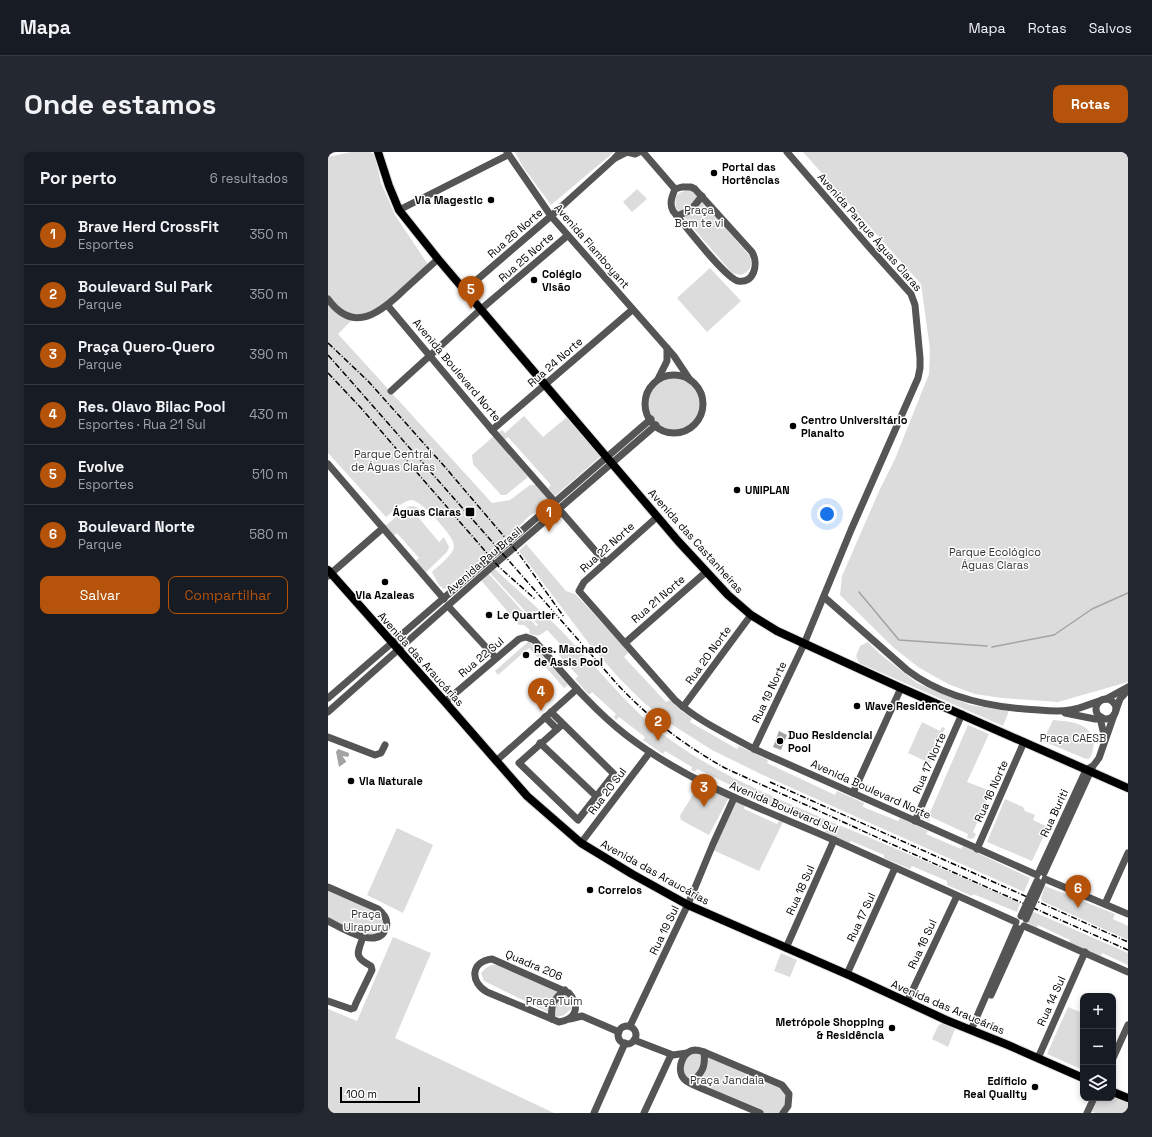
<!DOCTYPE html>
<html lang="pt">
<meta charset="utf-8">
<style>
:root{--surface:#171b24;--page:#242831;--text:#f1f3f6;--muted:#9ea1a6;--line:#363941;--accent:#b45309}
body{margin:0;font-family:"Space Grotesk",sans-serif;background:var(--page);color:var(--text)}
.controls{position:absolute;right:12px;bottom:12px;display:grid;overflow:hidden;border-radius:8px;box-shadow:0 2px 6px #0003}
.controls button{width:36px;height:36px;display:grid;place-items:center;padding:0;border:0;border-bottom:1px solid var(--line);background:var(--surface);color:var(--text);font:20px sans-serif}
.scale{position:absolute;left:12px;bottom:10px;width:80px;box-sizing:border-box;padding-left:4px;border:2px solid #000;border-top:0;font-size:11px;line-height:14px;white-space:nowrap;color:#000;-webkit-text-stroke:3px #fff;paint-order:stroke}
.you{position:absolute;left:499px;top:362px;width:14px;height:14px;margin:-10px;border:3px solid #fff;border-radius:50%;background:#1a73e8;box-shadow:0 0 0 6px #1a73e833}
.badge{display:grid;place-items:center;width:26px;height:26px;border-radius:50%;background:var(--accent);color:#fff;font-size:13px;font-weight:700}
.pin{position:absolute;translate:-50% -33px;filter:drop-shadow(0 1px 2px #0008)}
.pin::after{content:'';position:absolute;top:21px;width:14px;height:12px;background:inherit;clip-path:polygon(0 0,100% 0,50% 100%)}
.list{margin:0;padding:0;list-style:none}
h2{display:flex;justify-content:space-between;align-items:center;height:52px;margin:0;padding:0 16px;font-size:17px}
h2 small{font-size:13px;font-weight:400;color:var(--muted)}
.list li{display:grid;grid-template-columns:26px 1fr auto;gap:12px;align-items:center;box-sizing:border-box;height:60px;padding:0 16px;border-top:1px solid var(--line)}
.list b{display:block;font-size:15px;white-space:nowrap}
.list p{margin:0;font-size:13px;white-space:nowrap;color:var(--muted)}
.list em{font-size:13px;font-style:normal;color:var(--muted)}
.actions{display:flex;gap:8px;padding:12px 16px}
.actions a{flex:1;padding:9px 0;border:1px solid var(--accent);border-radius:8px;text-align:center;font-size:14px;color:var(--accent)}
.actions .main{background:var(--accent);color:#fff}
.icon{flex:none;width:22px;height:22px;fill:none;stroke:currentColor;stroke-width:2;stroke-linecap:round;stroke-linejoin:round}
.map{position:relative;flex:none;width:800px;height:961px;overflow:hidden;border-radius:8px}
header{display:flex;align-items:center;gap:24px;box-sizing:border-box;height:56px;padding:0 20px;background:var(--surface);border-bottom:1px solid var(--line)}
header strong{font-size:19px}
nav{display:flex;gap:22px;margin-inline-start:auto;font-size:14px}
.intro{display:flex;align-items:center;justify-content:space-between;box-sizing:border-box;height:96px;padding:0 24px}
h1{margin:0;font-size:28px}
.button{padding:10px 18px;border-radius:8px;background:var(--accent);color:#fff;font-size:14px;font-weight:700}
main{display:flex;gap:24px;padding:0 24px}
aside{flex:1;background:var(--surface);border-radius:8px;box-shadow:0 2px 6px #0003}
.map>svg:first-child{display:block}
</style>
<header>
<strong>Mapa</strong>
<nav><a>Mapa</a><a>Rotas</a><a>Salvos</a></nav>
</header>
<div class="intro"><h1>Onde estamos</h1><a class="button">Rotas</a></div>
<main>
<aside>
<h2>Por perto<small>6 resultados</small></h2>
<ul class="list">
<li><span class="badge">1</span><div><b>Brave Herd CrossFit</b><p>Esportes</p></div><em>350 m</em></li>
<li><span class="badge">2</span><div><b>Boulevard Sul Park</b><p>Parque</p></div><em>350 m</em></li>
<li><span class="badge">3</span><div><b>Praça Quero-Quero</b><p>Parque</p></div><em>390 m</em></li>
<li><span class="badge">4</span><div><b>Res. Olavo Bilac Pool</b><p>Esportes · Rua 21 Sul</p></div><em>430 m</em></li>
<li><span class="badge">5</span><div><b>Evolve</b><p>Esportes</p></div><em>510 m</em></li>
<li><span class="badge">6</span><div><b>Boulevard Norte</b><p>Parque</p></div><em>580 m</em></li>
</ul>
<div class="actions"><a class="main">Salvar</a><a>Compartilhar</a></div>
</aside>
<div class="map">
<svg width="800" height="961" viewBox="0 0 800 961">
<rect width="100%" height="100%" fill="#fff"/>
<g fill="#dcdcdc">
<path d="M 23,0 L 43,0 L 47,4 L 53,31 L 67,63 L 101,114 L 52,157 L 27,165 L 10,182 L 164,351 L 182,348 L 202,333 L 210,333 L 221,347 L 217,355 L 200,365 L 188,378 L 119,436 L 116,437 L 111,433 L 104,420 C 109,415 123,404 125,398 C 127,394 125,389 123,386 C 118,377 93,348 83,348 C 74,349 65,360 58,365 L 0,301 L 0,5 Z"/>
<path d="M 187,0 L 286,0 L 223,53 L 195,15 Z"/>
<path d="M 475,0 L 800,0 L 800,530 L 730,550 L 674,546 L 647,542 L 620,532 L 590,515 L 565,495 L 512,443 L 514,424 L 552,337 L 567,307 L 601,222 L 602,197 L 593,132 Z"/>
<path d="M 309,37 L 319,47 L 304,60 L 295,50 Z"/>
<path d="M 362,38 L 368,42 L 421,103 C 425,113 423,119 413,123 L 404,121 L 348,56 C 346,43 349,40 362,38 Z"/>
<path d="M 382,116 L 413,149 L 379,180 L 349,146 Z"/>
<circle cx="346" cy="252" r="27"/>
<path d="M 196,264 L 215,285 L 239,265 L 273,304 L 227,344 L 220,336 L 223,333 L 180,285 L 177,288 L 171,280 L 174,278 L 177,281 Z"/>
<path d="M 166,284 L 200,325 L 178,343 L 173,343 L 145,312 L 144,303 Z"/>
<path d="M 82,354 C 88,354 91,356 95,360 L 90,365 L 111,390 L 116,385 L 121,395 L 119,400 L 95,423 L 85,411 L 91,406 L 69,381 L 63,386 L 55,376 L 78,356 Z"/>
<path d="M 198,392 L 238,439 L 247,442 L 253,448 L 301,500 L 296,505 L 338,550 L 342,548 L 352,558 L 364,566 L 362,570 L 409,597 L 411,594 L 440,608 L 439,611 L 507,643 L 509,639 L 536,651 L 535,655 L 570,669 L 572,666 L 600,679 L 598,682 L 633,697 L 635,694 L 702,726 L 696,740 L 435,623 L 384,598 L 343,572 L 315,550 L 291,526 L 262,493 L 191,399 Z"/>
<path d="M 167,417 C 192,441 219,463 243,489 C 276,523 305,561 344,589 C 391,623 446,645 499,668 C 564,695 628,722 692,751 L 689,760 L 645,742 L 644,744 L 619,733 L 619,729 L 584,714 L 582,717 L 556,706 L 556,703 L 523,689 L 521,691 L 497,680 L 497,676 L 461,660 L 459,663 L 457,662 L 457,659 L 369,617 L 367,620 L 363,618 L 364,615 L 337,599 L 335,602 L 315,588 L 317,585 L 291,565 L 288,568 L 286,565 L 288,562 L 264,540 L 261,543 L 247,527 L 250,524 L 230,502 L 235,495 L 219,478 C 212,483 212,485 202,482 L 201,477 L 196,473 L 191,473 L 152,427 L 160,421 L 208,474 L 210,473 L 162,421 Z"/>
<path d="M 201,489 L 240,533 L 236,536 L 201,496 L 170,523 L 167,519 Z"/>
<path d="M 540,490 L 552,502 L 589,531 L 642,553 L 681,559 L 675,574 L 531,511 L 528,504 L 532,494 Z"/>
<path d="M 725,568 C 733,569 743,569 750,572 C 766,578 769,591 762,606 L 758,607 L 715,589 Z"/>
<path d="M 594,570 L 612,579 L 614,575 L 617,576 L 602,611 L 580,601 Z"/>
<path d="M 640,573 L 661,582 L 639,630 L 663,639 L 645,680 L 648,682 L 646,686 L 643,687 L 639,686 L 640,682 L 603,665 L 601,669 L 594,666 L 596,662 L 601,663 Z"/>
<path d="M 375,633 L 398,643 L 400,647 L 381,683 L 353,668 L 352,664 L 370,634 Z"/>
<path d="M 677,647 L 695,655 L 697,659 L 707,663 L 705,668 L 720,675 L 704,709 L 659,690 Z"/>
<path d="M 407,649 L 417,653 L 416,657 L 449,672 L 451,669 L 455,670 L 431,719 L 385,698 Z"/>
<path d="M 69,676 L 105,693 L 75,761 L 39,743 Z"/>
<path d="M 717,734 L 787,762 L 785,767 L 800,774 L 800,788 L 714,749 L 713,746 Z"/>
<path d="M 0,737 L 53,761 L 57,771 L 50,782 L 40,784 L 0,766 Z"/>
<path d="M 706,760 L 800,801 L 800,813 L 774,801 L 773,804 L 741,791 L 742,788 L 710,773 L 708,777 L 700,771 L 700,768 L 704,761 Z"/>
<path d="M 65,785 L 103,801 L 67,886 L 226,961 L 0,961 L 0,857 L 29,869 Z"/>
<path d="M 453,801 L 469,808 L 462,825 L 446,819 Z"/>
<path d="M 164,813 L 172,813 L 238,842 L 243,850 L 243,857 L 236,863 L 230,865 L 156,829 L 153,821 L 158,816 Z"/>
<path d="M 740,855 L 755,861 L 755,918 L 719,902 Z"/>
<path d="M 615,870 L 627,877 L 620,895 L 604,887 L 610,874 Z"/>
<path d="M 367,898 L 454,933 L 461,942 L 455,961 L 432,961 L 363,931 L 352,916 L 353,911 Z"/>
<path d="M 785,944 L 800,951 L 800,961 L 767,961 L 763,959 L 769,946 L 785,946 Z"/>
</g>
<g fill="#a3a3a3">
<path d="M 451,579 L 459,583 L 453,598 L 445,595 Z"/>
<path d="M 10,597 L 21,601 L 21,603 L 20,605 L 15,604 L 15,605 L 18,609 L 18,610 L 11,615 L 8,600 Z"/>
</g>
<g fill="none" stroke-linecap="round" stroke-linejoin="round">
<g stroke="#a3a3a3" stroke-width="1.5">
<path d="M 531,440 L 571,488 L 659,494"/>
<path d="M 664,495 L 726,483 L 764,457 L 800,441"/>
</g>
<defs>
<g id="major">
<path d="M 50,0 L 61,34 L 71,58 L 110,107 L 350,389 L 400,443 L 423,463 L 449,479 L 573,536 L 800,636"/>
<path d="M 0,418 L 117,550 L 199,644 L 253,691 L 304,722 L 360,753 L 523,824 L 618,868 L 680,893 L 755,926"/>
<path d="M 785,940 L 800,946"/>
</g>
</defs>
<use href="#major" stroke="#dbdbdb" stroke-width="10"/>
<g stroke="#555" stroke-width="7">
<path d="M 179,0 L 223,64 L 346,204 L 362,228"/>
<path d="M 299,0 L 307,2 L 311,0"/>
<path d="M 315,0 L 347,37"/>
<path d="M 287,6 L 299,0"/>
<path d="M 354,35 L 363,35 L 367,37 L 424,100 C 431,112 426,132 410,129 C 397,126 356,72 345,59 C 341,51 344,45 347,37 Z"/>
<path d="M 71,58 L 180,3"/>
<path d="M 349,64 L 363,58 L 374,44"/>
<path d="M 136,139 L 223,64 L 287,6 L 292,0"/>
<path d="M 0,147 C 26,183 53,160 77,137 C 88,127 99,117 110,107"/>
<path d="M 60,154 L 164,278 L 227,350"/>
<circle cx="346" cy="252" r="29"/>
<path d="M 330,227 L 339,209 L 339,196"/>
<path d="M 63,239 L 152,158 L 239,84"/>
<path d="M 164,278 L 304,158"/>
<path d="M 0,312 L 116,447"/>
<path d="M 231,357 L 277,410"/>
<path d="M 329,365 L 256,430 L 251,439 L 347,548 C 370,569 399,582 426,597 L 709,723"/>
<path d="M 0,424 L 55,376"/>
<path d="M 496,445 L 579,518 C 616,546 665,556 711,558 C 721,559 732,560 742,558 C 752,557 764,551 774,548"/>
<path d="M 120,454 L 168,506"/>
<path d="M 297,491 L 378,420"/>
<path d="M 0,546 L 323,267"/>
<path d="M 778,547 L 800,535"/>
<circle cx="778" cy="557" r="10"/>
<path d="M 117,550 L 191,487 L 198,485 L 206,488 C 235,521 263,556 298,583 C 360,631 435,657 506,688 C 567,715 627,743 688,770"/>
<path d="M 355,555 L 423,463"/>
<path d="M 788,558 L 792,547 L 800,538"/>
<path d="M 0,560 L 151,426 L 328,273"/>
<path d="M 223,560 L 286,622 L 250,668 L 191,611 L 235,572"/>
<path d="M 737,561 L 767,567 L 772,567 L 773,565"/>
<path d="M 217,565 L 229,577"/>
<path d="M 774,566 L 773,570 L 777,587"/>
<path d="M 0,585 L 47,603 L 53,601 L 57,593"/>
<path d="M 212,591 L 269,645"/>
<path d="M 426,597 L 476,492 L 523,378 L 590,226 L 592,216 L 592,206 L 587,153 L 583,142 L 540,94 L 459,0"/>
<path d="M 168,609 L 249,537"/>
<path d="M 525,641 L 573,536"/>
<path d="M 587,669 L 634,562"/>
<path d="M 253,691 L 322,600"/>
<path d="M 649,697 L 696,590"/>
<path d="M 711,720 L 758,618 L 763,615"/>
<path d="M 716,721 L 765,614 L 771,606 L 786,563"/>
<path d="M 717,727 L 800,762"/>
<path d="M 0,735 L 50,757 C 56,762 61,768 58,776 C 50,799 14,776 0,769"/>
<path d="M 777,752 L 800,701"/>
<path d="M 696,774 L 800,820"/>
<path d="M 458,796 L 506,688"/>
<path d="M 164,807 L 241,841 C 252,854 249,867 231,870 L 159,840 C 142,830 142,810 164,807 Z"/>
<path d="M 519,822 L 567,716"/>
<path d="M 663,843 L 693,777"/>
<path d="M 0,849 L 23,857 L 26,856 L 28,851 L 44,818 L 43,814 C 26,805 29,802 35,785"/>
<path d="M 579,850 L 629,744"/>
<path d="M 224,867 C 222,854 226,846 237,838"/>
<path d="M 242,867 L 254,864 L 291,880"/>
<path d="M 302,874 L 361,750 L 385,692 L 406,646"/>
<circle cx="299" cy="883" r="9"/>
<path d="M 643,878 L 688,775"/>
<path d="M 306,888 L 345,903 L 359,901"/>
<path d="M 710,906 L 757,800"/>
<path d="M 785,906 L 800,873"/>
<path d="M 363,931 C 374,921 378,915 376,900"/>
<path d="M 266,961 L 297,891"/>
<path d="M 316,961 L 343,903"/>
<path d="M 432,961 C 413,953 394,945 375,937 C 369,934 361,932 356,927 C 348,918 354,899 367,898 C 370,898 373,899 376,900 L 454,933 L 461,942 L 460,954 L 455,961"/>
<path d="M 759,961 L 766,946"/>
</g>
<use href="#major" stroke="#000" stroke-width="8"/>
<g stroke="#000" stroke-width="1.5" stroke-dasharray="6 2 1 2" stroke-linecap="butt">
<path d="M 0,191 L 40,229 L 117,315 L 191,402 L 236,465"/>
<path d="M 0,203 L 290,533 C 322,567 356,593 397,616 L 627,721 L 800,798"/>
<path d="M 0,221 L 33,256 L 171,415 L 207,447"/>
<path d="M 442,630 L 800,790"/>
</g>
<g stroke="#555" stroke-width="7">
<path d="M 693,764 L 709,729"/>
<path d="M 698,767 L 714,731"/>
</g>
</g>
<g fill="#000" stroke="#fff" stroke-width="1.5">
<circle cx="386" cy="21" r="4"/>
<circle cx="163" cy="48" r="4"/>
<circle cx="206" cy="128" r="4"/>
<circle cx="465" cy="274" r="4"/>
<circle cx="409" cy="338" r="4"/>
<rect x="137" y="355" width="10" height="10" rx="2"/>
<circle cx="57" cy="430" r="4"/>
<circle cx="161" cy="463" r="4"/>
<circle cx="198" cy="503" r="4"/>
<circle cx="529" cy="554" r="4"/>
<circle cx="452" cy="589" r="4"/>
<circle cx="23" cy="629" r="4"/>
<circle cx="262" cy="738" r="4"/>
<circle cx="564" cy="876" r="4"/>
<circle cx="707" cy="935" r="4"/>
</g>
<g text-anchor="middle" stroke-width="3" stroke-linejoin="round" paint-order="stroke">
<g font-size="11" font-weight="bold" fill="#000" stroke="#fff" text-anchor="start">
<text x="394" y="19">Portal das<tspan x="394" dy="13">Hortências</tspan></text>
<text x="155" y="52" text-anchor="end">Via Magestic</text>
<text x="214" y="126">Colégio<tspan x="214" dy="13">Visão</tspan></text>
<text x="473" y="272">Centro Universitário<tspan x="473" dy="13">Planalto</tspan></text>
<text x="417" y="342">UNIPLAN</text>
<text x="133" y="364" text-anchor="end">Águas Claras</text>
<text x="57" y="447" text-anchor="middle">Via Azaleas</text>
<text x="169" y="467">Le Quartier</text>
<text x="206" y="501">Res. Machado<tspan x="206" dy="13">de Assis Pool</tspan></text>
<text x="537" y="558">Wave Residence</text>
<text x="460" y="587">Duo Residencial<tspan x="460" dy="13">Pool</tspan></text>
<text x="31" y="633">Via Naturale</text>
<text x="270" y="742">Correios</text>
<text x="556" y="874" text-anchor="end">Metrópole Shopping<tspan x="556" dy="13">&amp; Residência</tspan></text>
<text x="699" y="933" text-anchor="end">Edíficio<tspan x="699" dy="13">Real Quality</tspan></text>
</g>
<g font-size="11" fill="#333" stroke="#fff">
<text x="371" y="62">Praça<tspan x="371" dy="13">Bem te vi</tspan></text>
<text x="65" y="306">Parque Central<tspan x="65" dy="13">de Águas Claras</tspan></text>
<text x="667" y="404">Parque Ecológico<tspan x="667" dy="13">Águas Claras</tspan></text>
<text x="745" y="590">Praça CAESB</text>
<text x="38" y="766">Praça<tspan x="38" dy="13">Uirapuru</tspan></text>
<text x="226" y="853">Praça Tuim</text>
<text x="399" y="932">Praça Jandaia</text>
</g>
<g font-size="11" fill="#000" stroke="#fff">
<text transform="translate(542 80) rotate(49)" y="4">Avenida Parque Águas Claras</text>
<text transform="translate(187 81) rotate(-41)" y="4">Rua 26 Norte</text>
<text transform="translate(264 94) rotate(49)" y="4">Avenida Flamboyant</text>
<text transform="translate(198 105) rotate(-41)" y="4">Rua 25 Norte</text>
<text transform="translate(227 210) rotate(-41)" y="4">Rua 24 Norte</text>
<text transform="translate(129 218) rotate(50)" y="4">Avenida Boulevard Norte</text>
<text transform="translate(368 389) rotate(48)" y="4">Avenida das Castanheiras</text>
<text transform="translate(279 395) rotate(-42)" y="4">Rua 22 Norte</text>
<text transform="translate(156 408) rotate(-41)" y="4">Avenida Pau Brasil</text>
<text transform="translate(330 447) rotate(-41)" y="4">Rua 21 Norte</text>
<text transform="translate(380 503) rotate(-54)" y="4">Rua 20 Norte</text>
<text transform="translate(153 505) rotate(-40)" y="4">Rua 22 Sul</text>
<text transform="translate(93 507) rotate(48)" y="4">Avenida das Araucárias</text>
<text transform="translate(441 540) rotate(-65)" y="4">Rua 19 Norte</text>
<text transform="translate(601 611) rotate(-66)" y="4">Rua 17 Norte</text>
<text transform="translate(543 637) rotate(24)" y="4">Avenida Boulevard Norte</text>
<text transform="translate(279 639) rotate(-53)" y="4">Rua 20 Sul</text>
<text transform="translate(663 639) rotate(-66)" y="4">Rua 16 Norte</text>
<text transform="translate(456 655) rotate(23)" y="4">Avenida Boulevard Sul</text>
<text transform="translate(726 661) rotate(-65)" y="4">Rua Buriti</text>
<text transform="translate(327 720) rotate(29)" y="4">Avenida das Araucárias</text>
<text transform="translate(472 738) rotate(-66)" y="4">Rua 18 Sul</text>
<text transform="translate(533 765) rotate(-65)" y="4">Rua 17 Sul</text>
<text transform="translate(336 778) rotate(-64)" y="4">Rua 19 Sul</text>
<text transform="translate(594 792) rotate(-65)" y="4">Rua 16 Sul</text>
<text transform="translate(206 813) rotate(23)" y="4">Quadra 206</text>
<text transform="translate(723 849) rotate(-66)" y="4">Rua 14 Sul</text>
<text transform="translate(620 855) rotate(23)" y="4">Avenida das Araucárias</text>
</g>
</g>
</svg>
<div class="controls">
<button>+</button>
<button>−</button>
<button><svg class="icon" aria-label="layers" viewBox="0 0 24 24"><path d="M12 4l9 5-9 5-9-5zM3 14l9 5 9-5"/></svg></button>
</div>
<div class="scale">100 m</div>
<div class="you"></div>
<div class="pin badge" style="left:221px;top:380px">1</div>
<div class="pin badge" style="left:330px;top:589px">2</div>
<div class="pin badge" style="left:376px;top:655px">3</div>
<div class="pin badge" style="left:213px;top:559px">4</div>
<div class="pin badge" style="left:143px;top:157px">5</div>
<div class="pin badge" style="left:750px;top:756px">6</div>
</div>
</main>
